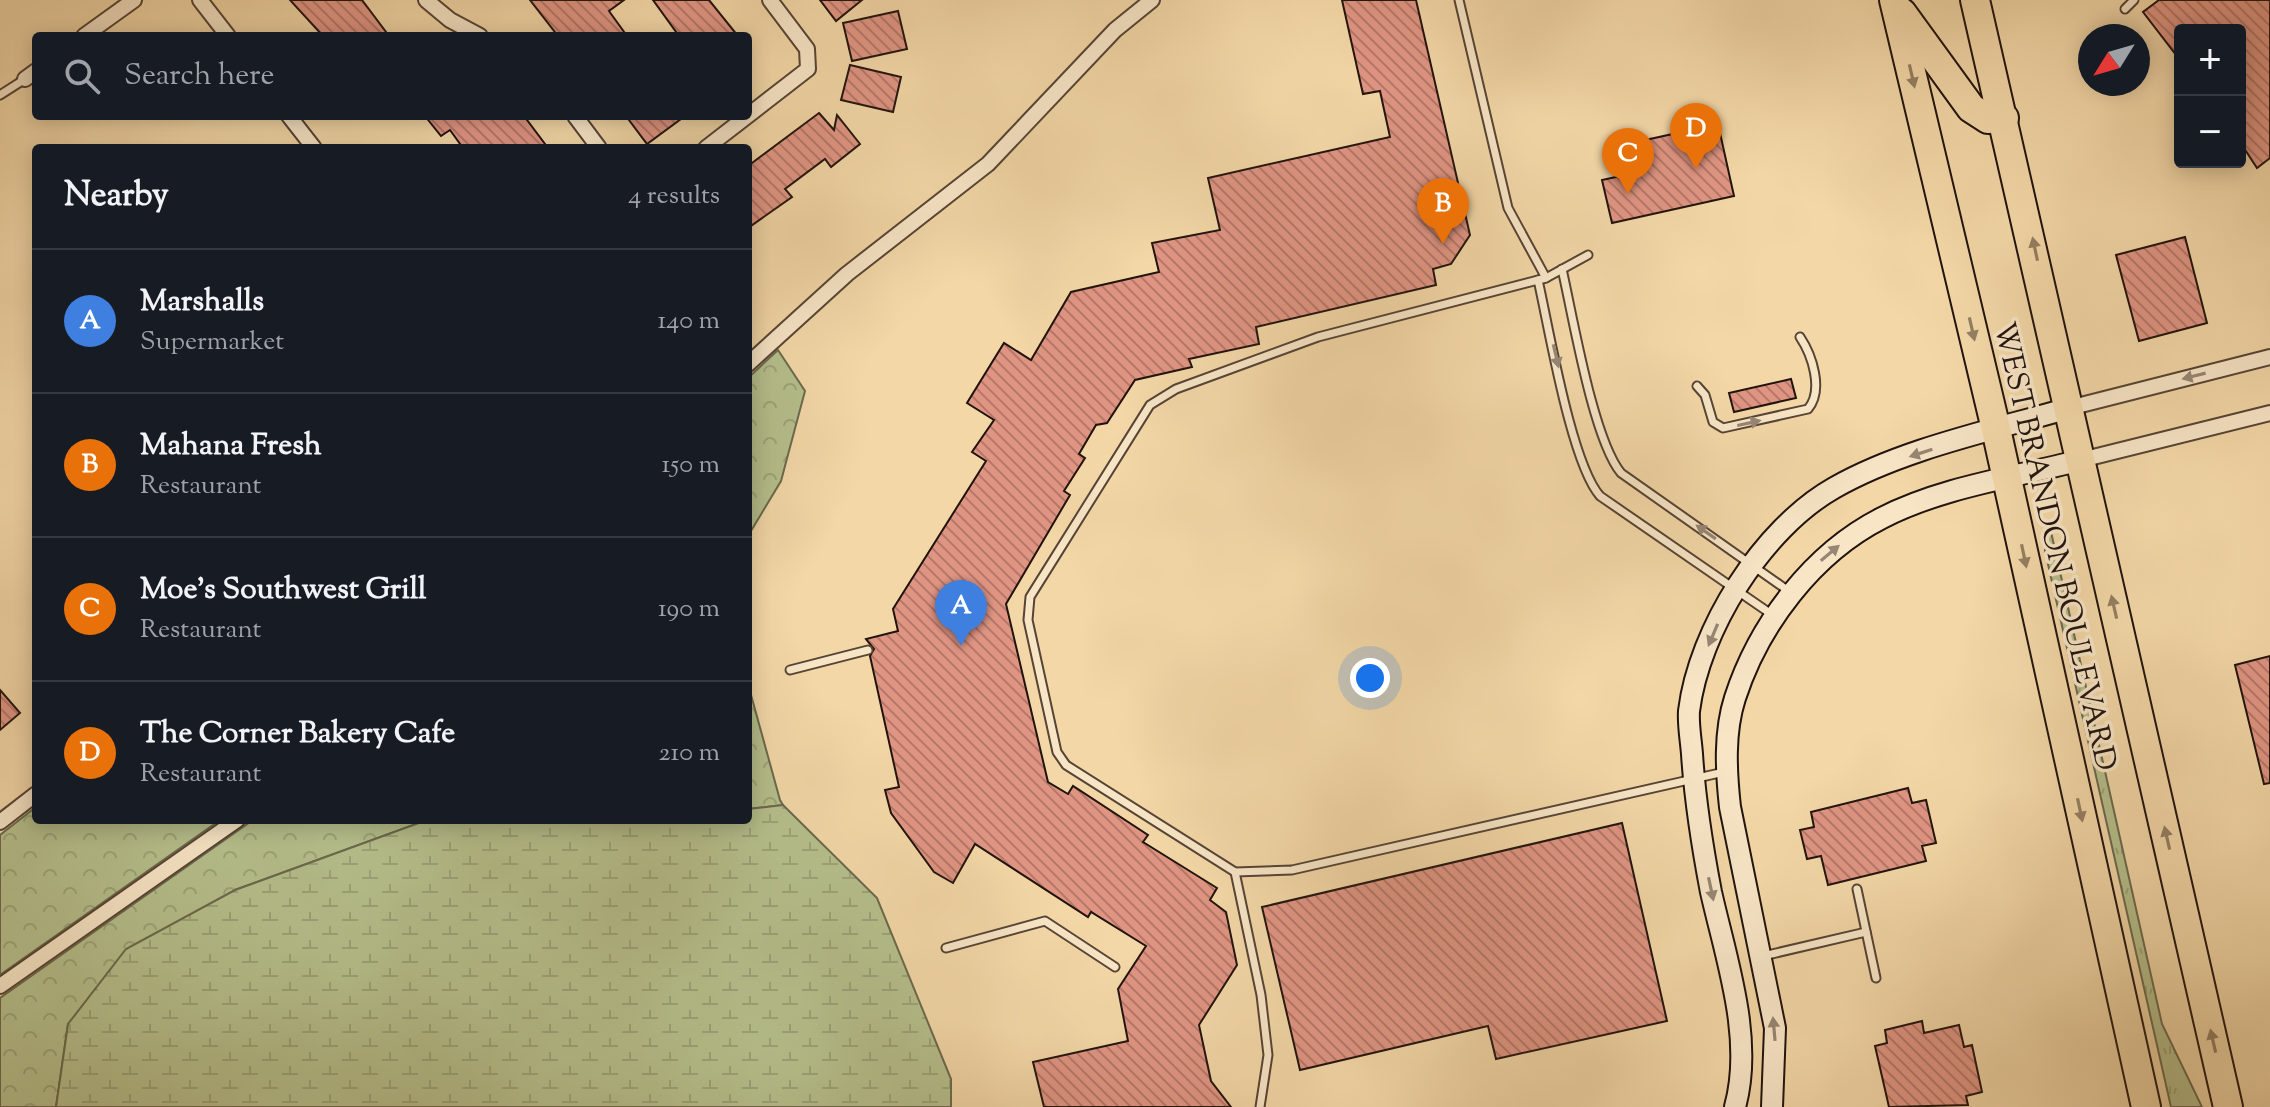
<!DOCTYPE html>
<meta charset="utf-8">
<style>
:root{--surface:#171b24;--page:#242831;--text:#f1f3f6;--muted:#9ea1a6;--line:#363941;--accent:#ea580c}
body{margin:0;font-family:"Sorts Mill Goudy",serif;background:var(--page);color:var(--text)}
.controls{position:absolute;right:24px;top:24px;display:grid;overflow:hidden;border-radius:8px;box-shadow:0 4px 20px #0003}
.controls button{width:72px;height:72px;display:grid;place-items:center;padding:0;border:0;border-bottom:2px solid var(--line);background:var(--surface);color:var(--text);font:40px sans-serif}
.compass{position:absolute;left:2078px;top:24px;width:72px;height:72px;border-radius:50%;background:var(--surface);box-shadow:0 4px 20px #0003;rotate:233deg}
.you{position:absolute;left:1370px;top:678px;width:28px;height:28px;margin:-20px;border:6px solid #fff;border-radius:50%;background:#1a73e8;box-shadow:0 0 0 12px #1a73e833}
.badge{display:grid;place-items:center;width:52px;height:52px;border-radius:50%;background:var(--accent);color:#fff;font-size:26px;font-weight:700}
.pin{position:absolute;translate:-50% -66px;filter:drop-shadow(0 2px 4px #0008)}
.pin::after{content:'';position:absolute;top:42px;width:28px;height:24px;background:inherit;clip-path:polygon(0 0,100% 0,50% 100%)}
.list{margin:0;padding:0;list-style:none}
h2{display:flex;justify-content:space-between;align-items:center;height:104px;margin:0;padding:0 32px;font-size:34px}
h2 small{font-size:26px;font-weight:400;color:var(--muted)}
.list li{display:grid;grid-template-columns:52px 1fr auto;gap:24px;align-items:center;box-sizing:border-box;height:144px;padding:0 32px;border-top:2px solid var(--line)}
.list b{display:block;font-size:30px;white-space:nowrap}
.list p{margin:0;font-size:26px;white-space:nowrap;color:var(--muted)}
.list em{font-size:26px;font-style:normal;color:var(--muted)}
.icon{flex:none;width:44px;height:44px;fill:none;stroke:currentColor;stroke-width:2;stroke-linecap:round;stroke-linejoin:round}
.map{position:relative;flex:none;width:2270px;height:1107px;overflow:hidden}
.search{position:absolute;background:var(--surface);box-shadow:0 4px 20px #0003;left:32px;top:32px;width:720px;height:88px;display:flex;align-items:center;gap:20px;box-sizing:border-box;padding:0 28px;border-radius:8px;color:var(--muted);font-size:30px}
.panel{position:absolute;background:var(--surface);box-shadow:0 4px 20px #0003;left:32px;top:144px;width:720px;height:680px;border-radius:8px}
.map>svg:first-child{display:block}
</style>
<div class="map">
<svg width="2270" height="1107" viewBox="0 0 2270 1107">
<defs>
<pattern id="grass-tufts" width="24" height="20" patternUnits="userSpaceOnUse" patternTransform="scale(2)"><rect width="24" height="20" fill="#b5bf8c"/><path d="M3 7l-1-3M5 7V3M7 7l1-3M15 17l-1-3M17 17v-4M19 17l1-3" fill="none" stroke="#9ba378"/></pattern>
<pattern id="forest-crowns" width="20" height="18" patternUnits="userSpaceOnUse" patternTransform="scale(2)"><rect width="20" height="18" fill="#b5bf8c"/><path d="M2 6a3 3 0 1 1 6 0M12 15a3 3 0 1 1 6 0" fill="none" stroke="#9ba378"/></pattern>
<pattern id="wetland-marsh" width="20" height="14" patternUnits="userSpaceOnUse" patternTransform="scale(2)"><rect width="20" height="14" fill="#b5bf8c"/><path d="M1 5h8M5 5V1M11 12h8M15 12V8" fill="none" stroke="#9ba378"/></pattern>
<pattern id="building-back-hatch" width="6" height="6" patternUnits="userSpaceOnUse" patternTransform="scale(2)"><rect width="6" height="6" fill="#e09583"/><path d="M-1 5l2 2M0 0l6 6M5-1l2 2" fill="none" stroke="#b5786a"/></pattern>
</defs>
<rect width="100%" height="100%" fill="#f3d7a7"/>
<filter id="stains"><feTurbulence type="fractalNoise" baseFrequency=".0025" numOctaves="4"/><feColorMatrix values="0 0 0 0 .2 0 0 0 0 .09 0 0 0 0 .02 0 0 0 .5 -.17"/></filter>
<radialGradient id="worn" r=".72"><stop offset=".6" stop-color="#630" stop-opacity="0"/><stop offset="1" stop-color="#630" stop-opacity=".3"/></radialGradient>
<path fill="url(#grass-tufts)" stroke="#6b694d" stroke-width="2" d="M 2045,522 L 2049,523 L 2162,1024 L 2202,1107 L 2171,1107 L 2045,551 Z"/>
<g fill="url(#forest-crowns)" stroke="#6b694d" stroke-width="2">
<path d="M 778,350 L 805,391 L 781,481 L 748,536 L 748,378 Z"/>
<path d="M 748,684 L 780,800 L 783,805 L 748,809 Z"/>
<path d="M 36,807 L 36,820 L 220,820 L 0,975 L 0,835 Z"/>
<path d="M 253,820 L 427,820 L 235,890 L 68,1024 L 56,1107 L 0,1107 L 0,998 Z"/>
</g>
<path fill="url(#wetland-marsh)" stroke="#6b694d" stroke-width="2" d="M 783,805 L 877,898 L 951,1079 L 951,1107 L 56,1107 L 68,1024 L 126,949 L 235,890 L 427,820 L 748,820 L 748,809 Z"/>
<g fill="url(#building-back-hatch)" stroke="#21130e" stroke-width="2">
<path d="M 290,0 L 362,0 L 389,36 L 323,36 Z"/>
<path d="M 530,0 L 624,0 L 609,11 L 627,36 L 558,36 Z"/>
<path d="M 653,0 L 709,0 L 738,36 L 679,36 Z"/>
<path d="M 820,0 L 862,0 L 836,21 Z"/>
<path d="M 1342,0 L 1416,0 L 1470,235 L 1451,264 L 1433,269 L 1436,285 L 1256,327 L 1259,344 L 1189,359 L 1192,367 L 1135,380 L 1107,423 L 1096,425 L 1079,454 L 1085,458 L 1064,491 L 1070,495 L 1006,604 L 1048,782 L 1068,794 L 1073,786 L 1148,835 L 1143,842 L 1217,888 L 1210,900 L 1226,912 L 1237,965 L 1199,1025 L 1211,1081 L 1231,1107 L 1044,1107 L 1033,1062 L 1128,1041 L 1118,989 L 1146,946 L 1091,912 L 1088,917 L 975,844 L 953,883 L 934,872 L 891,813 L 885,790 L 899,787 L 870,656 L 874,649 L 866,639 L 898,631 L 893,609 L 986,461 L 972,452 L 994,420 L 967,403 L 1004,343 L 1031,360 L 1071,292 L 1159,272 L 1152,243 L 1220,230 L 1208,178 L 1390,137 L 1380,91 L 1363,94 Z"/>
<path d="M 2159,0 L 2270,0 L 2270,158 L 2257,168 L 2240,142 L 2240,30 L 2180,30 L 2180,60 L 2143,12 Z"/>
<path d="M 898,11 L 907,49 L 852,61 L 843,23 Z"/>
<path d="M 850,65 L 901,77 L 893,112 L 841,100 Z"/>
<path d="M 819,113 L 834,130 L 837,115 L 860,144 L 831,167 L 825,159 L 785,189 L 792,197 L 748,228 L 748,166 Z"/>
<path d="M 425,116 L 524,116 L 548,148 L 463,148 L 450,130 L 441,136 Z"/>
<path d="M 626,116 L 685,116 L 647,144 Z"/>
<path d="M 1718,124 L 1734,196 L 1612,223 L 1602,180 L 1616,177 L 1609,148 Z"/>
<path d="M 2185,237 L 2207,323 L 2139,341 L 2116,255 Z"/>
<path d="M 1791,379 L 1796,398 L 1734,412 L 1729,393 Z"/>
<path d="M 2270,656 L 2270,783 L 2264,784 L 2235,665 Z"/>
<path d="M 0,690 L 20,713 L 0,730 Z"/>
<path d="M 1908,788 L 1912,803 L 1926,800 L 1936,843 L 1922,846 L 1926,861 L 1828,885 L 1821,856 L 1807,859 L 1800,830 L 1814,827 L 1811,812 Z"/>
<path d="M 1622,823 L 1667,1021 L 1496,1059 L 1488,1026 L 1300,1070 L 1262,907 Z"/>
<path d="M 1922,1021 L 1924,1033 L 1959,1025 L 1964,1047 L 1972,1045 L 1982,1092 L 1966,1096 L 1968,1105 L 1889,1107 L 1875,1046 L 1887,1043 L 1885,1030 Z"/>
</g>
<g fill="none" stroke-linecap="round" stroke-linejoin="round">
<defs>
<g id="lane">
<path d="M 1459,0 L 1508,208 L 1546,278"/>
<path d="M 2125,9 L 2134,0"/>
<path d="M 0,95 L 25,79"/>
<path d="M 1588,255 L 1546,278 L 1318,337 L 1176,389 L 1150,405 L 1030,597 L 1028,620 L 1057,752 L 1066,765 L 1235,872 L 1292,870 L 1724,772"/>
<path d="M 1562,269 C 1573,317 1593,439 1621,473 L 1790,592"/>
<path d="M 1538,280 C 1549,328 1571,463 1600,496 L 1774,616"/>
<path d="M 1697,386 L 1705,395 L 1713,422 L 1723,428 L 1808,409 C 1824,390 1812,355 1800,337"/>
<path d="M 790,670 L 868,650"/>
<path d="M 1235,872 L 1261,995 L 1268,1055 L 1260,1107"/>
<path d="M 1857,889 L 1876,978"/>
<path d="M 946,948 L 1045,921 L 1115,967"/>
<path d="M 1763,956 L 1866,932"/>
</g>
<g id="street">
<path d="M 200,0 L 228,36"/>
<path d="M 426,0 L 450,20 L 480,36"/>
<path d="M 84,36 L 134,0"/>
<path d="M 25,79 L 36,71"/>
<path d="M 289,116 L 314,148"/>
<path d="M 575,116 L 599,148"/>
<path d="M 706,148 L 808,69 L 807,49 L 770,0"/>
<path d="M 748,364 L 847,274 L 988,164 L 1115,30 L 1152,0"/>
<path d="M 2069,408 L 2270,357"/>
<path d="M 2081,460 L 2270,413"/>
<path d="M 0,822 L 36,794"/>
<path d="M 0,986 L 237,820"/>
</g>
<g id="secondary">
<path d="M 1735,1107 C 1754,1038 1726,959 1711,892 C 1702,845 1695,801 1692,754 C 1691,740 1688,725 1689,711 C 1699,630 1762,529 1834,488 C 1902,449 1994,430 2069,408"/>
<path d="M 1772,1107 L 1775,1028 L 1730,807 C 1726,771 1724,732 1735,698 C 1759,624 1813,553 1882,518 C 1942,487 2016,477 2081,460"/>
</g>
<g id="highway">
<path d="M 1894,0 L 1996,429 L 2146,1107"/>
<path d="M 1975,0 L 2228,1107"/>
<path d="M 1902,13 L 1971,108 L 1988,119 L 2004,118"/>
</g>
</defs>
<use href="#lane" stroke="#564434" stroke-width="11"/>
<use href="#street" stroke="#564434" stroke-width="18"/>
<use href="#secondary" stroke="#21130e" stroke-width="24"/>
<use href="#highway" stroke="#21130e" stroke-width="32"/>
<use href="#lane" stroke="#f7e5c6" stroke-width="7"/>
<use href="#street" stroke="#f7e5c6" stroke-width="14"/>
<use href="#secondary" stroke="#f7e5c6" stroke-width="20"/>
<use href="#highway" stroke="#f3d7a7" stroke-width="28"/>
</g>
<defs><path id="oneway-solid" d="M-6-.8H1V-3.2L6.5 0L1 3.2V.8H-6Z" transform="scale(2)"/></defs>
<g fill="#947f62">
<use href="#oneway-solid" transform="translate(1912 76) rotate(77)"/>
<use href="#oneway-solid" transform="translate(2035 249) rotate(-102)"/>
<use href="#oneway-solid" transform="translate(1972 329) rotate(77)"/>
<use href="#oneway-solid" transform="translate(2024 556) rotate(78)"/>
<use href="#oneway-solid" transform="translate(2114 607) rotate(-103)"/>
<use href="#oneway-solid" transform="translate(2080 810) rotate(78)"/>
<use href="#oneway-solid" transform="translate(2167 838) rotate(-103)"/>
<use href="#oneway-solid" transform="translate(2213 1041) rotate(-103)"/>
</g>
<g fill="#978673">
<use href="#oneway-solid" transform="translate(1556 356) rotate(77)"/>
<use href="#oneway-solid" transform="translate(2194 376) rotate(166)"/>
<use href="#oneway-solid" transform="translate(1749 423) rotate(-12)"/>
<use href="#oneway-solid" transform="translate(1921 453) rotate(162)"/>
<use href="#oneway-solid" transform="translate(1706 532) rotate(-145)"/>
<use href="#oneway-solid" transform="translate(1830 553) rotate(-40)"/>
<use href="#oneway-solid" transform="translate(1713 635) rotate(113)"/>
<use href="#oneway-solid" transform="translate(1711 889) rotate(78)"/>
<use href="#oneway-solid" transform="translate(1774 1029) rotate(-95)"/>
</g>
<g text-anchor="middle" stroke-width="7" stroke-linejoin="round" paint-order="stroke">
<g font-size="30" fill="#21130e" stroke="#f7e5c6">
<text transform="translate(2056 546) rotate(77)" y="10">WEST BRANDON BOULEVARD</text>
</g>
</g>
<rect width="100%" height="100%" filter="url(#stains)"/>
<rect width="100%" height="100%" fill="url(#worn)"/>
</svg>
<div class="controls">
<button>+</button>
<button>−</button>
</div>
<svg class="compass" viewBox="-18 -18 36 36"><path d="M0-13l5 13h-10z" fill="#e53935"/><path d="M0 13l5-13h-10z" fill="#9ea1a6"/></svg>
<div class="you"></div>
<div class="pin badge" style="left:961px;top:646px;background:#3f7fe0">A</div>
<div class="pin badge" style="left:1443px;top:244px;background:#e8710a">B</div>
<div class="pin badge" style="left:1628px;top:194px;background:#e8710a">C</div>
<div class="pin badge" style="left:1696px;top:169px;background:#e8710a">D</div>
<div class="search"><svg class="icon" aria-label="search" viewBox="0 0 24 24"><circle cx="10" cy="10" r="6"/><path d="M15 15l6 6"/></svg>Search here</div>
<section class="panel">
<h2>Nearby<small>4 results</small></h2>
<ul class="list">
<li><span class="badge" style="background:#3f7fe0">A</span><div><b>Marshalls</b><p>Supermarket</p></div><em>140 m</em></li>
<li><span class="badge" style="background:#e8710a">B</span><div><b>Mahana Fresh</b><p>Restaurant</p></div><em>150 m</em></li>
<li><span class="badge" style="background:#e8710a">C</span><div><b>Moe's Southwest Grill</b><p>Restaurant</p></div><em>190 m</em></li>
<li><span class="badge" style="background:#e8710a">D</span><div><b>The Corner Bakery Cafe</b><p>Restaurant</p></div><em>210 m</em></li>
</ul>
</section>
</div>
